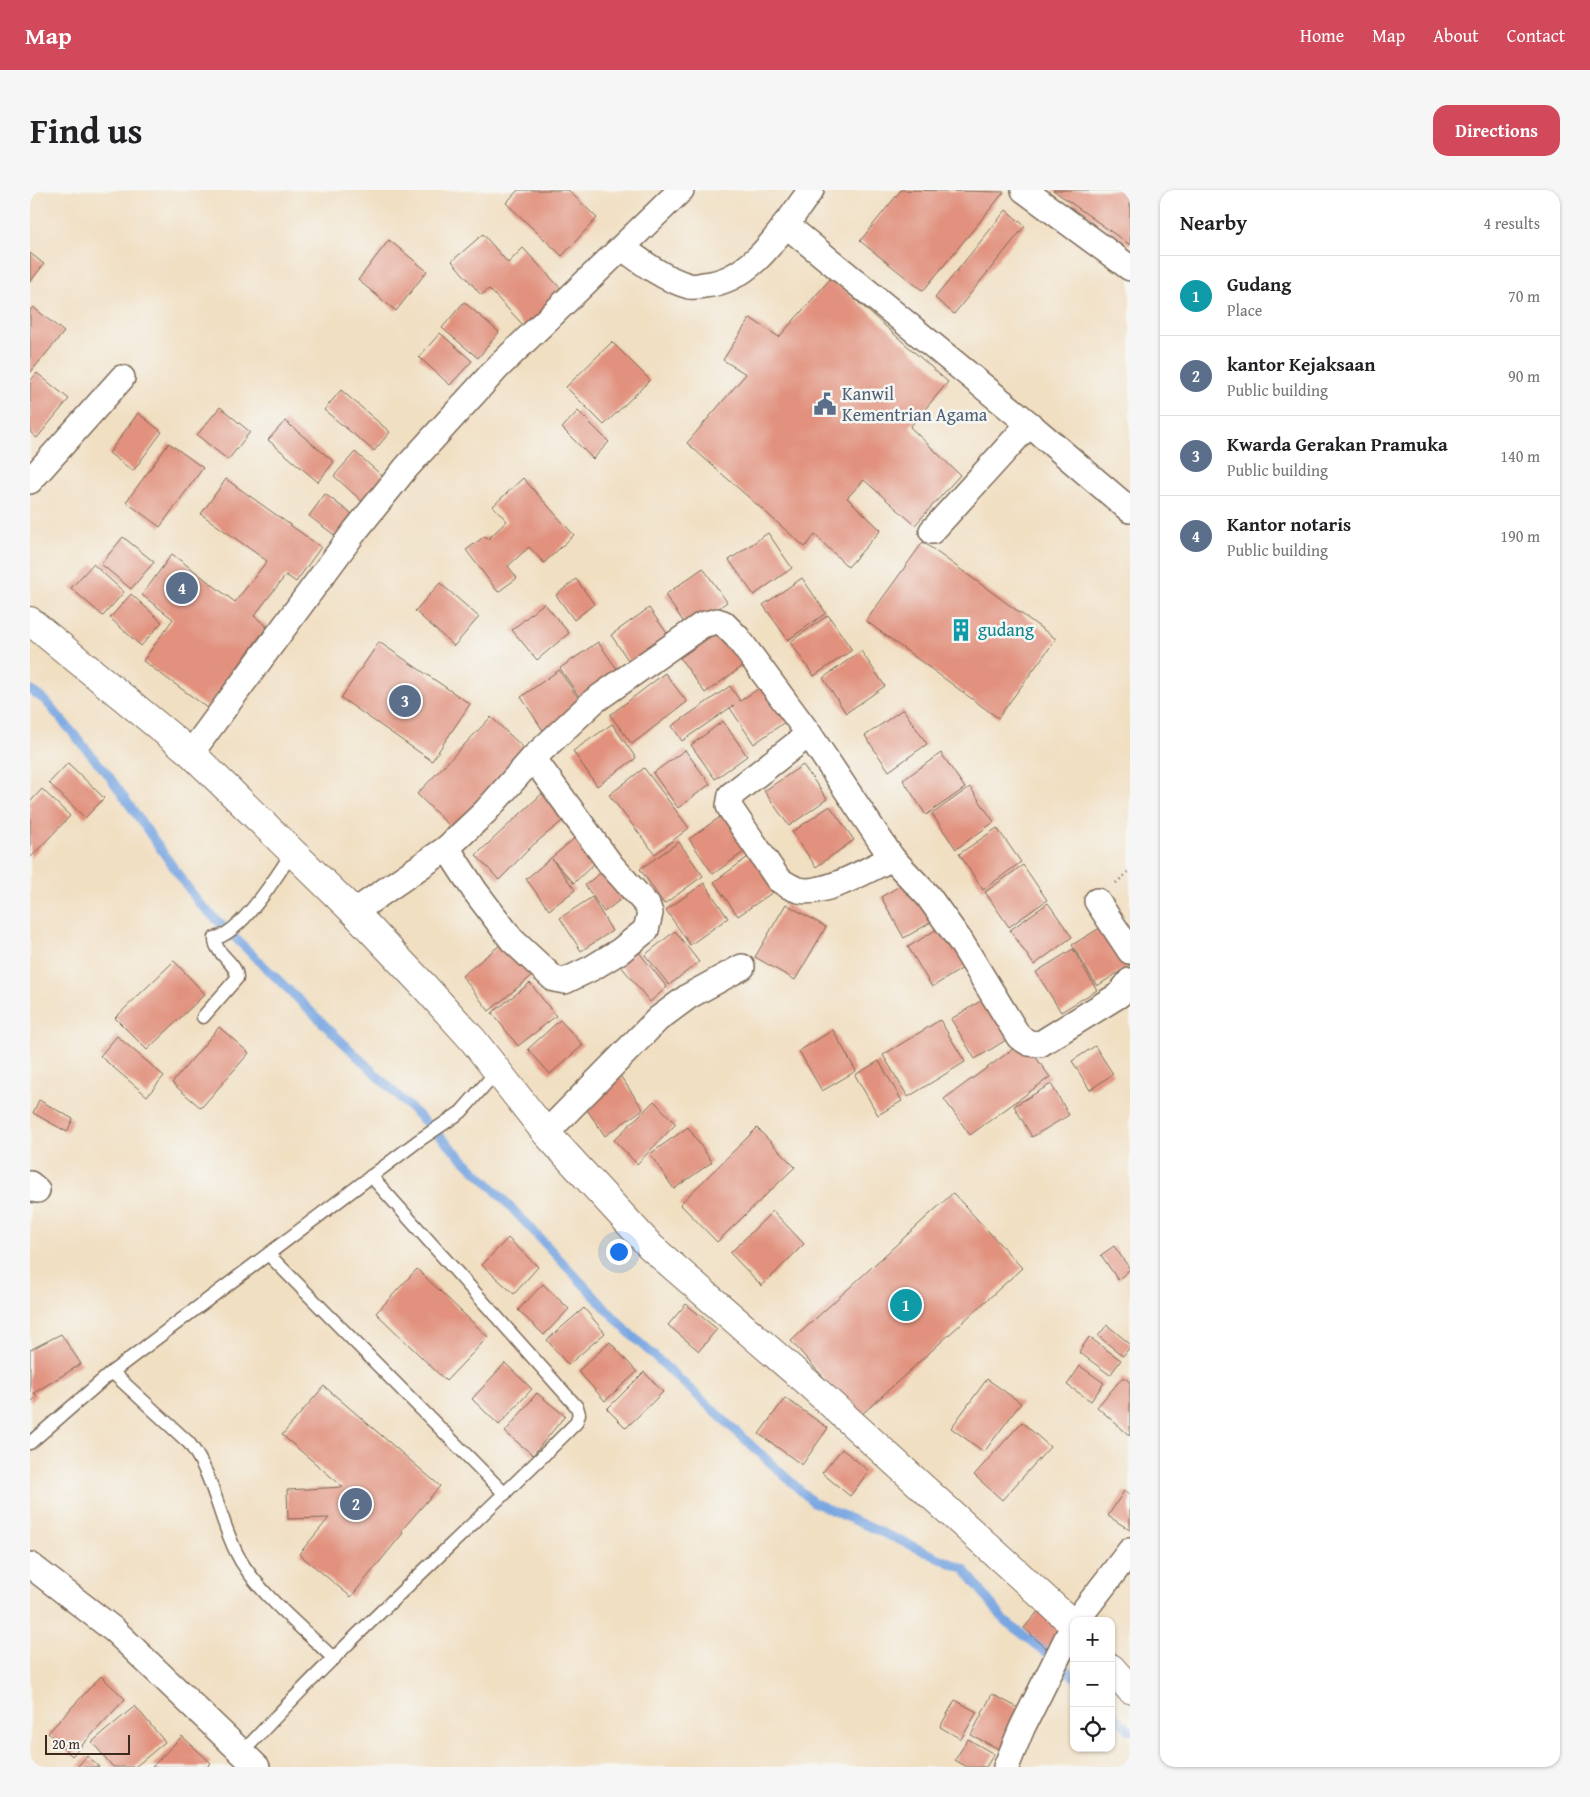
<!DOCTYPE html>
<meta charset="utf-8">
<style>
:root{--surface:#fff;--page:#f6f6f6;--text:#202124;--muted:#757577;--line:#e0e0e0;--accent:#d1495b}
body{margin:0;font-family:"Gentium Book Plus",serif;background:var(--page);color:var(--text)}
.controls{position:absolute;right:15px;bottom:15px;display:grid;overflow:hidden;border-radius:10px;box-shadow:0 1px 4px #0004}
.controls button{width:45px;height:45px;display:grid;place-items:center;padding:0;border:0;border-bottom:1px solid var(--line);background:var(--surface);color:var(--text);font:25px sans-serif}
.scale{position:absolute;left:15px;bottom:12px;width:85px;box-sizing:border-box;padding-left:5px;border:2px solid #3b2a1e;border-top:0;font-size:14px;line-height:18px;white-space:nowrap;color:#3b2a1e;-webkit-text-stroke:4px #f6f6f2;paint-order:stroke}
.you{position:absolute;left:588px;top:1061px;width:18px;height:18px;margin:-12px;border:4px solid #fff;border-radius:50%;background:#1a73e8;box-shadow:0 0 0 8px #1a73e833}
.badge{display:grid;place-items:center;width:32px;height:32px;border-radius:50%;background:var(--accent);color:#fff;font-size:16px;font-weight:700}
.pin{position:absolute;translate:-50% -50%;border:2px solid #fff;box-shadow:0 1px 5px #0006}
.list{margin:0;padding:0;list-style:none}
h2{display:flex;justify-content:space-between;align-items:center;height:65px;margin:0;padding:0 20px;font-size:21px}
h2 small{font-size:16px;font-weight:400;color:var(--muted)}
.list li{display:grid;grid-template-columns:32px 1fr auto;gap:15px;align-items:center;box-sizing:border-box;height:80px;padding:0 20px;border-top:1px solid var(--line)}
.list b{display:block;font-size:19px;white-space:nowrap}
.list p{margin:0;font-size:16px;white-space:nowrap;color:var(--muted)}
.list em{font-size:16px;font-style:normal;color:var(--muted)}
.icon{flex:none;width:28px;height:28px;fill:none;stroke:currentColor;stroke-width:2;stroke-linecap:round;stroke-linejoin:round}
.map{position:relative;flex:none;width:1100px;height:1577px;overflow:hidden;border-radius:15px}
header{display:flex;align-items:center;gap:30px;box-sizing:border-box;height:70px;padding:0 25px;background:var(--accent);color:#fff}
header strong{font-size:24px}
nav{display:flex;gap:28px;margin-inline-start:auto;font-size:18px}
.intro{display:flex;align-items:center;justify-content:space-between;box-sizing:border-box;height:120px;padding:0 30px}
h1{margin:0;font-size:35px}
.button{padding:12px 22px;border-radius:15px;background:var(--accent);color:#fff;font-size:18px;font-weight:700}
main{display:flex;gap:30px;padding:0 30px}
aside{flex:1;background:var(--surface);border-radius:15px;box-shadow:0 1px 4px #0004}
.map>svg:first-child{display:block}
</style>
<header>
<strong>Map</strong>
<nav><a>Home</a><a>Map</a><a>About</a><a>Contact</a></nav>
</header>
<div class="intro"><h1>Find us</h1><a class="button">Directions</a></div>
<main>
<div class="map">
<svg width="1100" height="1577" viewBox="0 0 1100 1577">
<rect width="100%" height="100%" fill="#f6f6f2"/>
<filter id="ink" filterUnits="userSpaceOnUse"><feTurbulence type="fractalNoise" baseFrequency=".02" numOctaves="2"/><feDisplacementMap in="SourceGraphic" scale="10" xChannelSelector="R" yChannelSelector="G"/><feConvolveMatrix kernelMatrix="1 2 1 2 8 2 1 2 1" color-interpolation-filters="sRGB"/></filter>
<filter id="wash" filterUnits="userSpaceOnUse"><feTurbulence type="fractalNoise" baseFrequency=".0096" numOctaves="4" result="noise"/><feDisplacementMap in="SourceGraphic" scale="20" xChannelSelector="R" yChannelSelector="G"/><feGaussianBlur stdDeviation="1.12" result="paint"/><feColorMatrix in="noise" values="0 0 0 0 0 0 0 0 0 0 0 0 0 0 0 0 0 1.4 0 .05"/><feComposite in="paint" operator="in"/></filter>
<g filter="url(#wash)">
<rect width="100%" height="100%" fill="#f1dfc2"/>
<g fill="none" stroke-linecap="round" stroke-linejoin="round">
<g stroke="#78a6e1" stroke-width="9">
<path d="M 0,500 L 15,510 L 79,586 L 168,712 L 461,996 L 596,1140 L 783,1312 L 934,1379 L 975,1431 L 1021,1466 L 1044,1487"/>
<path d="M 1081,1523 L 1100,1541"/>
</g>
</g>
<g id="blocks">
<g fill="#e1917d">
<path d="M 488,0 L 538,0 L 567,28 L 532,66 L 476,13 Z"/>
<path d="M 871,0 L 974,2 L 893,101 L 830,51 Z"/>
<path d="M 1023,0 L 1090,0 L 1100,7 L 1100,55 Z"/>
<path d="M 976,20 L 995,36 L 924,124 L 905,108 Z"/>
<path d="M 453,44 L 478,73 L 493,58 L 535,103 L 497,139 L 459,99 L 451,105 L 422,71 Z"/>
<path d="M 359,50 L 397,81 L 366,121 L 328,90 Z"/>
<path d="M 0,63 L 14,74 L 0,92 Z"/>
<path d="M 801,88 L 918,192 L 880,237 L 930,285 L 885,335 L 834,290 L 817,308 L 851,340 L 818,377 L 785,345 L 775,357 L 657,253 L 716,184 L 693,170 L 720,128 L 749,147 Z"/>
<path d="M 434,112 L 469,142 L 448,168 L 412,138 Z"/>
<path d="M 3,117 L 34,142 L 0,183 L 0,120 Z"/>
<path d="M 410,143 L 442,171 L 420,195 L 389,167 Z"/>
<path d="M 582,152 L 620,190 L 574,235 L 536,197 Z"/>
<path d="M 7,183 L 39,209 L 7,248 L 0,242 L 0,191 Z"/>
<path d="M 311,200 L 360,242 L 344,261 L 294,220 Z"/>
<path d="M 190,217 L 220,242 L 198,270 L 167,245 Z"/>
<path d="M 548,221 L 579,252 L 563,269 L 532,238 Z"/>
<path d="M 108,223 L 132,242 L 103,281 L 79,263 Z"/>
<path d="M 255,231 L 304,272 L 288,292 L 238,250 Z"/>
<path d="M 139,253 L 173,278 L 130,337 L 96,312 Z"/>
<path d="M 325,262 L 357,290 L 335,314 L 304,286 Z"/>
<path d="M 493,288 L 544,345 L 514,373 L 499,357 L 478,376 L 487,388 L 468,402 L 436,360 L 455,346 L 458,349 L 477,331 L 463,316 Z"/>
<path d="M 196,289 L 291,357 L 266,392 L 256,385 L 224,426 L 237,436 L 178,518 L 113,471 L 143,429 L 112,405 L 142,364 L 205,412 L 237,371 L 171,324 Z"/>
<path d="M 295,304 L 327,328 L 311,350 L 279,326 Z"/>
<path d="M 738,343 L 762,378 L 724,405 L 699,370 Z"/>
<path d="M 93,347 L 124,372 L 101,399 L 71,374 Z"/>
<path d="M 893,352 L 1026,449 L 968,528 L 836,431 Z"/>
<path d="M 63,374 L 94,402 L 73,426 L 41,398 Z"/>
<path d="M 673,378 L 697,412 L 659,440 L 635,405 Z"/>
<path d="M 772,388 L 796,423 L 758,450 L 733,415 Z"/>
<path d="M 546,389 L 564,414 L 544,430 L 526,405 Z"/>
<path d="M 410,393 L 449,427 L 424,456 L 385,421 Z"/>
<path d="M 101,404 L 132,432 L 111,456 L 80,428 Z"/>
<path d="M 514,413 L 539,443 L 507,470 L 482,440 Z"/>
<path d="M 619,418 L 644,453 L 605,480 L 581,445 Z"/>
<path d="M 798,425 L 822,460 L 784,486 L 760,452 Z"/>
<path d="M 689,441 L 713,476 L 675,503 L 650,468 Z"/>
<path d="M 349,452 L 440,514 L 402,571 L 311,508 Z"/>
<path d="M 568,452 L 592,486 L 554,514 L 530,478 Z"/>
<path d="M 831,461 L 855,496 L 816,523 L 793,488 Z"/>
<path d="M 529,480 L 553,515 L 514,542 L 491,507 Z"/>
<path d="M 635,483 L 657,512 L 602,554 L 580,525 Z"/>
<path d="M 738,492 L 763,526 L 724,554 L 700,518 L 704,515 L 652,551 L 642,536 L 700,496 L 710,511 Z"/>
<path d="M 873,519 L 897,554 L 859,581 L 835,546 Z"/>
<path d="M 461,527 L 496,560 L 422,638 L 387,604 Z"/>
<path d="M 693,531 L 717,566 L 685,589 L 661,555 Z"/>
<path d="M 582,534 L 606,568 L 567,596 L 543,561 Z"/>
<path d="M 655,560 L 680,594 L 648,618 L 623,583 Z"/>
<path d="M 911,563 L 935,598 L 896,625 L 873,590 Z"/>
<path d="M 38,573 L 74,608 L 55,628 L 19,593 Z"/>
<path d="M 773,575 L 797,609 L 759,636 L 734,601 Z"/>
<path d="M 614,578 L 659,638 L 625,664 L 579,605 Z"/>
<path d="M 940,597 L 964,632 L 926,659 L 902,624 Z"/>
<path d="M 12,599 L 40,626 L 0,668 L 0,612 Z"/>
<path d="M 517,599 L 536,628 L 503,655 L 469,690 L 446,665 Z"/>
<path d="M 800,616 L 824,650 L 786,677 L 762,642 Z"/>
<path d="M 697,622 L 721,657 L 683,684 L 659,649 Z"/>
<path d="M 967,638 L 991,672 L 953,700 L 929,664 Z"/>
<path d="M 552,642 L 573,665 L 544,693 L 522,669 L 545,700 L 519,720 L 496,689 Z"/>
<path d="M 649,652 L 673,686 L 634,714 L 610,679 Z"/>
<path d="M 722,664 L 746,700 L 708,726 L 684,692 Z"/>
<path d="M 993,675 L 1017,710 L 979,737 L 955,702 Z"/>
<path d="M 574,680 L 594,707 L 574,722 L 555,695 Z"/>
<path d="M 880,690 L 903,731 L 874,748 L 851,707 Z"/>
<path d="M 674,693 L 698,728 L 660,755 L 636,720 Z"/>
<path d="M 562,707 L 582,741 L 551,761 L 530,728 Z"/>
<path d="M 1018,713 L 1042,747 L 1004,775 L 980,740 Z"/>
<path d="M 756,714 L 796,737 L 765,790 L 725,767 Z"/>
<path d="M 1078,733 L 1100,768 L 1100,775 L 1067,796 L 1042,755 Z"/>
<path d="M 914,735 L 938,775 L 902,797 L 878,757 Z"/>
<path d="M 645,741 L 669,772 L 639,795 L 615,765 Z"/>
<path d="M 476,750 L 503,785 L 459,821 L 432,786 Z"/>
<path d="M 603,755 L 637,797 L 620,812 L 586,770 Z"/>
<path d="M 1043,759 L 1067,800 L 1031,822 L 1006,782 Z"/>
<path d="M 144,771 L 175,804 L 117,860 L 85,828 Z"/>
<path d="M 500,793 L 526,826 L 488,856 L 462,823 Z"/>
<path d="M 957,807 L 981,847 L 945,869 L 921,829 Z"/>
<path d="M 530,830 L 553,855 L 520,884 L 498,859 Z"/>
<path d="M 910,830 L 935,872 L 878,907 L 853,865 Z"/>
<path d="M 189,837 L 219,863 L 171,918 L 142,893 Z"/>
<path d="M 803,840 L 826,881 L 792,901 L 769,861 Z"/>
<path d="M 87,846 L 134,886 L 117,906 L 70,866 Z"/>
<path d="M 994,851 L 1020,887 L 940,945 L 914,909 Z"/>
<path d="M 1065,856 L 1083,884 L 1060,900 L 1042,871 Z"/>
<path d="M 849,871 L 872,911 L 848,925 L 825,885 Z"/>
<path d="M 589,884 L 613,919 L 575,946 L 551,911 Z"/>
<path d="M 1021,894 L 1039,925 L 1002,947 L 984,916 Z"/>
<path d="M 9,910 L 43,929 L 37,942 L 3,923 Z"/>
<path d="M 624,911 L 646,934 L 607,974 L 584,950 Z"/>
<path d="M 658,937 L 682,972 L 644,999 L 620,964 Z"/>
<path d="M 727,938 L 765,977 L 687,1052 L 650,1014 Z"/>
<path d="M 923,1003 L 992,1078 L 829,1227 L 761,1151 Z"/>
<path d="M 743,1021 L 774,1054 L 732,1096 L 700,1063 Z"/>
<path d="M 478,1048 L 508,1077 L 484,1104 L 452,1075 Z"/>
<path d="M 1084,1056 L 1100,1079 L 1088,1090 L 1071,1065 Z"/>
<path d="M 387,1079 L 458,1147 L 416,1191 L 346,1123 Z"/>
<path d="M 513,1094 L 539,1119 L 514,1145 L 488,1120 Z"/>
<path d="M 656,1114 L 687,1139 L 669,1161 L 638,1135 Z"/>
<path d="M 554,1118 L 575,1143 L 538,1175 L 517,1150 Z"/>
<path d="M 1077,1135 L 1100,1154 L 1100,1157 L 1093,1166 L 1068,1146 Z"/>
<path d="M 31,1144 L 51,1174 L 4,1203 L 7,1206 L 0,1213 L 0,1160 Z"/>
<path d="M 1059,1147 L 1091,1170 L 1080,1185 L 1049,1162 Z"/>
<path d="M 580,1152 L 607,1182 L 575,1211 L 548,1181 Z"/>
<path d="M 475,1173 L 502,1199 L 469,1235 L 442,1209 Z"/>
<path d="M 1050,1176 L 1074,1193 L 1061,1211 L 1037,1195 Z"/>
<path d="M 614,1182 L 633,1202 L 596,1238 L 577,1219 Z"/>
<path d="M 1093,1187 L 1100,1192 L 1100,1246 L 1067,1217 Z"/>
<path d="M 957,1189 L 991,1213 L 954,1262 L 921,1238 Z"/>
<path d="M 294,1196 L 410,1296 L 371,1341 L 373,1343 L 321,1407 L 269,1364 L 299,1328 L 258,1329 L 257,1300 L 313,1297 L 252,1245 Z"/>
<path d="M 507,1203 L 535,1226 L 503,1265 L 475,1242 Z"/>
<path d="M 755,1208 L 798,1238 L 772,1275 L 729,1244 Z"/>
<path d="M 992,1232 L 1020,1257 L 972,1310 L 944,1285 Z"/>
<path d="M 812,1259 L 839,1281 L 820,1306 L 792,1283 Z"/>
<path d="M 1094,1301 L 1100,1304 L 1100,1340 L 1078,1326 Z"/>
<path d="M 1011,1418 L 1034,1438 L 1016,1458 L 994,1438 Z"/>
<path d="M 71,1486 L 95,1509 L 42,1566 L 18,1543 Z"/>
<path d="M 962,1504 L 994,1521 L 973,1561 L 941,1545 Z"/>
<path d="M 925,1510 L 947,1522 L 931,1549 L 910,1537 Z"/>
<path d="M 105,1516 L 135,1552 L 105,1577 L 83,1577 L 62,1552 Z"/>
<path d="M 152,1546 L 181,1573 L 177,1577 L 122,1577 Z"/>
<path d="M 938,1549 L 964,1564 L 956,1577 L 937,1577 L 925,1570 Z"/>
<path d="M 57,1566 L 69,1577 L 47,1577 Z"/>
</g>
</g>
</g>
<g filter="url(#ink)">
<use href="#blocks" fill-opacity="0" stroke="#7b6957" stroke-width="1"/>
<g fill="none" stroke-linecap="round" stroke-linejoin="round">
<defs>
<g id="service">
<path d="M 173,827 L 207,788 C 207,772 184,764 185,748 C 211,744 249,683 263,661"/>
<path d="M 239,1065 L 475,1304"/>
<path d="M 82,1182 L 159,1253 C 184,1286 188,1325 206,1362 C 224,1400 273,1438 304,1469"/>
<path d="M 0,1253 L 82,1182 L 388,951 L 431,922 L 467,881"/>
<path d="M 212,1563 C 318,1447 436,1344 546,1233 L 549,1224 L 547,1217 L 341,986"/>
</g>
<g id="minor">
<path d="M 994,0 L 1100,78"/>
<path d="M 755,34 L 999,234 L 902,341"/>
<path d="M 593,58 C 613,73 634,89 659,96 C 663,97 669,96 674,95 C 724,91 753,37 781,0"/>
<path d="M 999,234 L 1100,320"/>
<path d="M 0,291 L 92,188"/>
<path d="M 779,544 L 701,605 L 699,616 L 702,621 L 748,689 C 755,694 761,698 769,700 C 794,706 839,679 862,668"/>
<path d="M 161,563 L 325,341 L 375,279 L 467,178 L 651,0"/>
<path d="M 417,658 L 445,701 L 482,750 L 524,789 L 535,791 L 562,778 L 590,761 L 616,740 L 620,723 L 617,715 L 581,675 L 503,568"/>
<path d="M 1067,711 L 1100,761"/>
<path d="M 324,722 L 417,658 L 455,622 L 503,568 L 564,511 L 672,435 L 687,431 L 693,433 L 707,447 L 779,544 L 862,668 L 898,706 L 931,752 L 989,847 L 999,853 L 1010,854 L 1089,805 L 1100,791"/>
<path d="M 516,943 L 628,829 L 659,806 L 712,777"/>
<path d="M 0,994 L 7,1000"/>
<path d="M 0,1375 L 84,1440 L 227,1577"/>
<path d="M 1046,1431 L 1100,1361"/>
<path d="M 976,1577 L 992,1538 L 1044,1434"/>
</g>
<g id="tertiary">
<path d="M 0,431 L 161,563 L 324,722 L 395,797 L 443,850 L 516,943 L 621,1057 L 779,1194 L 1044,1435"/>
<path d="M 1081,1478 L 1100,1499"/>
</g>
</defs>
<use href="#service" stroke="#7b6957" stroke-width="15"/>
<use href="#minor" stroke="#7b6957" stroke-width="28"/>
<use href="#tertiary" stroke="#7b6957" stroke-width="30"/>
<path stroke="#7b6957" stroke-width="3" stroke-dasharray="1 4" stroke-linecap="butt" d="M 1086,693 L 1100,680"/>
<use href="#service" stroke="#fff" stroke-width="12"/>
<use href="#minor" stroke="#fff" stroke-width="25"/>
<use href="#tertiary" stroke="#fff" stroke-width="28"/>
</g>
</g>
<defs>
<symbol id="civic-bare" viewBox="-9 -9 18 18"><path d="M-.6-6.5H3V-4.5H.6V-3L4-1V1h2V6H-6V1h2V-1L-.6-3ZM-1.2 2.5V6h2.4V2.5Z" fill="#5c6f8a" stroke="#f6f6f2" stroke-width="2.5" paint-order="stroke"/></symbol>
<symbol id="building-bare" viewBox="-9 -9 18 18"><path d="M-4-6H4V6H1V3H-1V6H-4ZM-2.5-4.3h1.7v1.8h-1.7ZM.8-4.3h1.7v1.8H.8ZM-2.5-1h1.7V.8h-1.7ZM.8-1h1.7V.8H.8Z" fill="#0f9aa8" stroke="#f6f6f2" stroke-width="2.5" paint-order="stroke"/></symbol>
</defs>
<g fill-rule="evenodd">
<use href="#civic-bare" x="779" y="198" width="32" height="32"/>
<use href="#building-bare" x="915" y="424" width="32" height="32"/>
</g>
<g text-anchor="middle" stroke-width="5" stroke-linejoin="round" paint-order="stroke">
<g font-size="18" fill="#4e5e75" stroke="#f6f6f2" text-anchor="start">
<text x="812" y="210">Kanwil<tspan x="812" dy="21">Kementrian Agama</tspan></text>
</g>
<g font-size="18" fill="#0d838f" stroke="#f6f6f2" text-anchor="start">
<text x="948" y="446">gudang</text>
</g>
</g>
</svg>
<div class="controls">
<button>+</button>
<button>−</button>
<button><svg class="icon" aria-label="locate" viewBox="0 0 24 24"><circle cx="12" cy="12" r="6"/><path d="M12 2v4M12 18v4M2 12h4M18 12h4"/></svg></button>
</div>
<div class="scale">20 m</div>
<div class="you"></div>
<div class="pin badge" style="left:876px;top:1115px;background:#0f9aa8">1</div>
<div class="pin badge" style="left:326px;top:1314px;background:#5c6f8a">2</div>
<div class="pin badge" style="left:375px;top:511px;background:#5c6f8a">3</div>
<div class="pin badge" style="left:152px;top:398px;background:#5c6f8a">4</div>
</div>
<aside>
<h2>Nearby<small>4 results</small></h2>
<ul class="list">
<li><span class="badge" style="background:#0f9aa8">1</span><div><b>Gudang</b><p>Place</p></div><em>70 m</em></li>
<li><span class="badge" style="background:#5c6f8a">2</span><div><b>kantor Kejaksaan</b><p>Public building</p></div><em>90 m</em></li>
<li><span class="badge" style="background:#5c6f8a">3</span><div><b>Kwarda Gerakan Pramuka</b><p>Public building</p></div><em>140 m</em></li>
<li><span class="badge" style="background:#5c6f8a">4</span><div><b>Kantor notaris</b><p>Public building</p></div><em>190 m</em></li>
</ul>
</aside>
</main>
